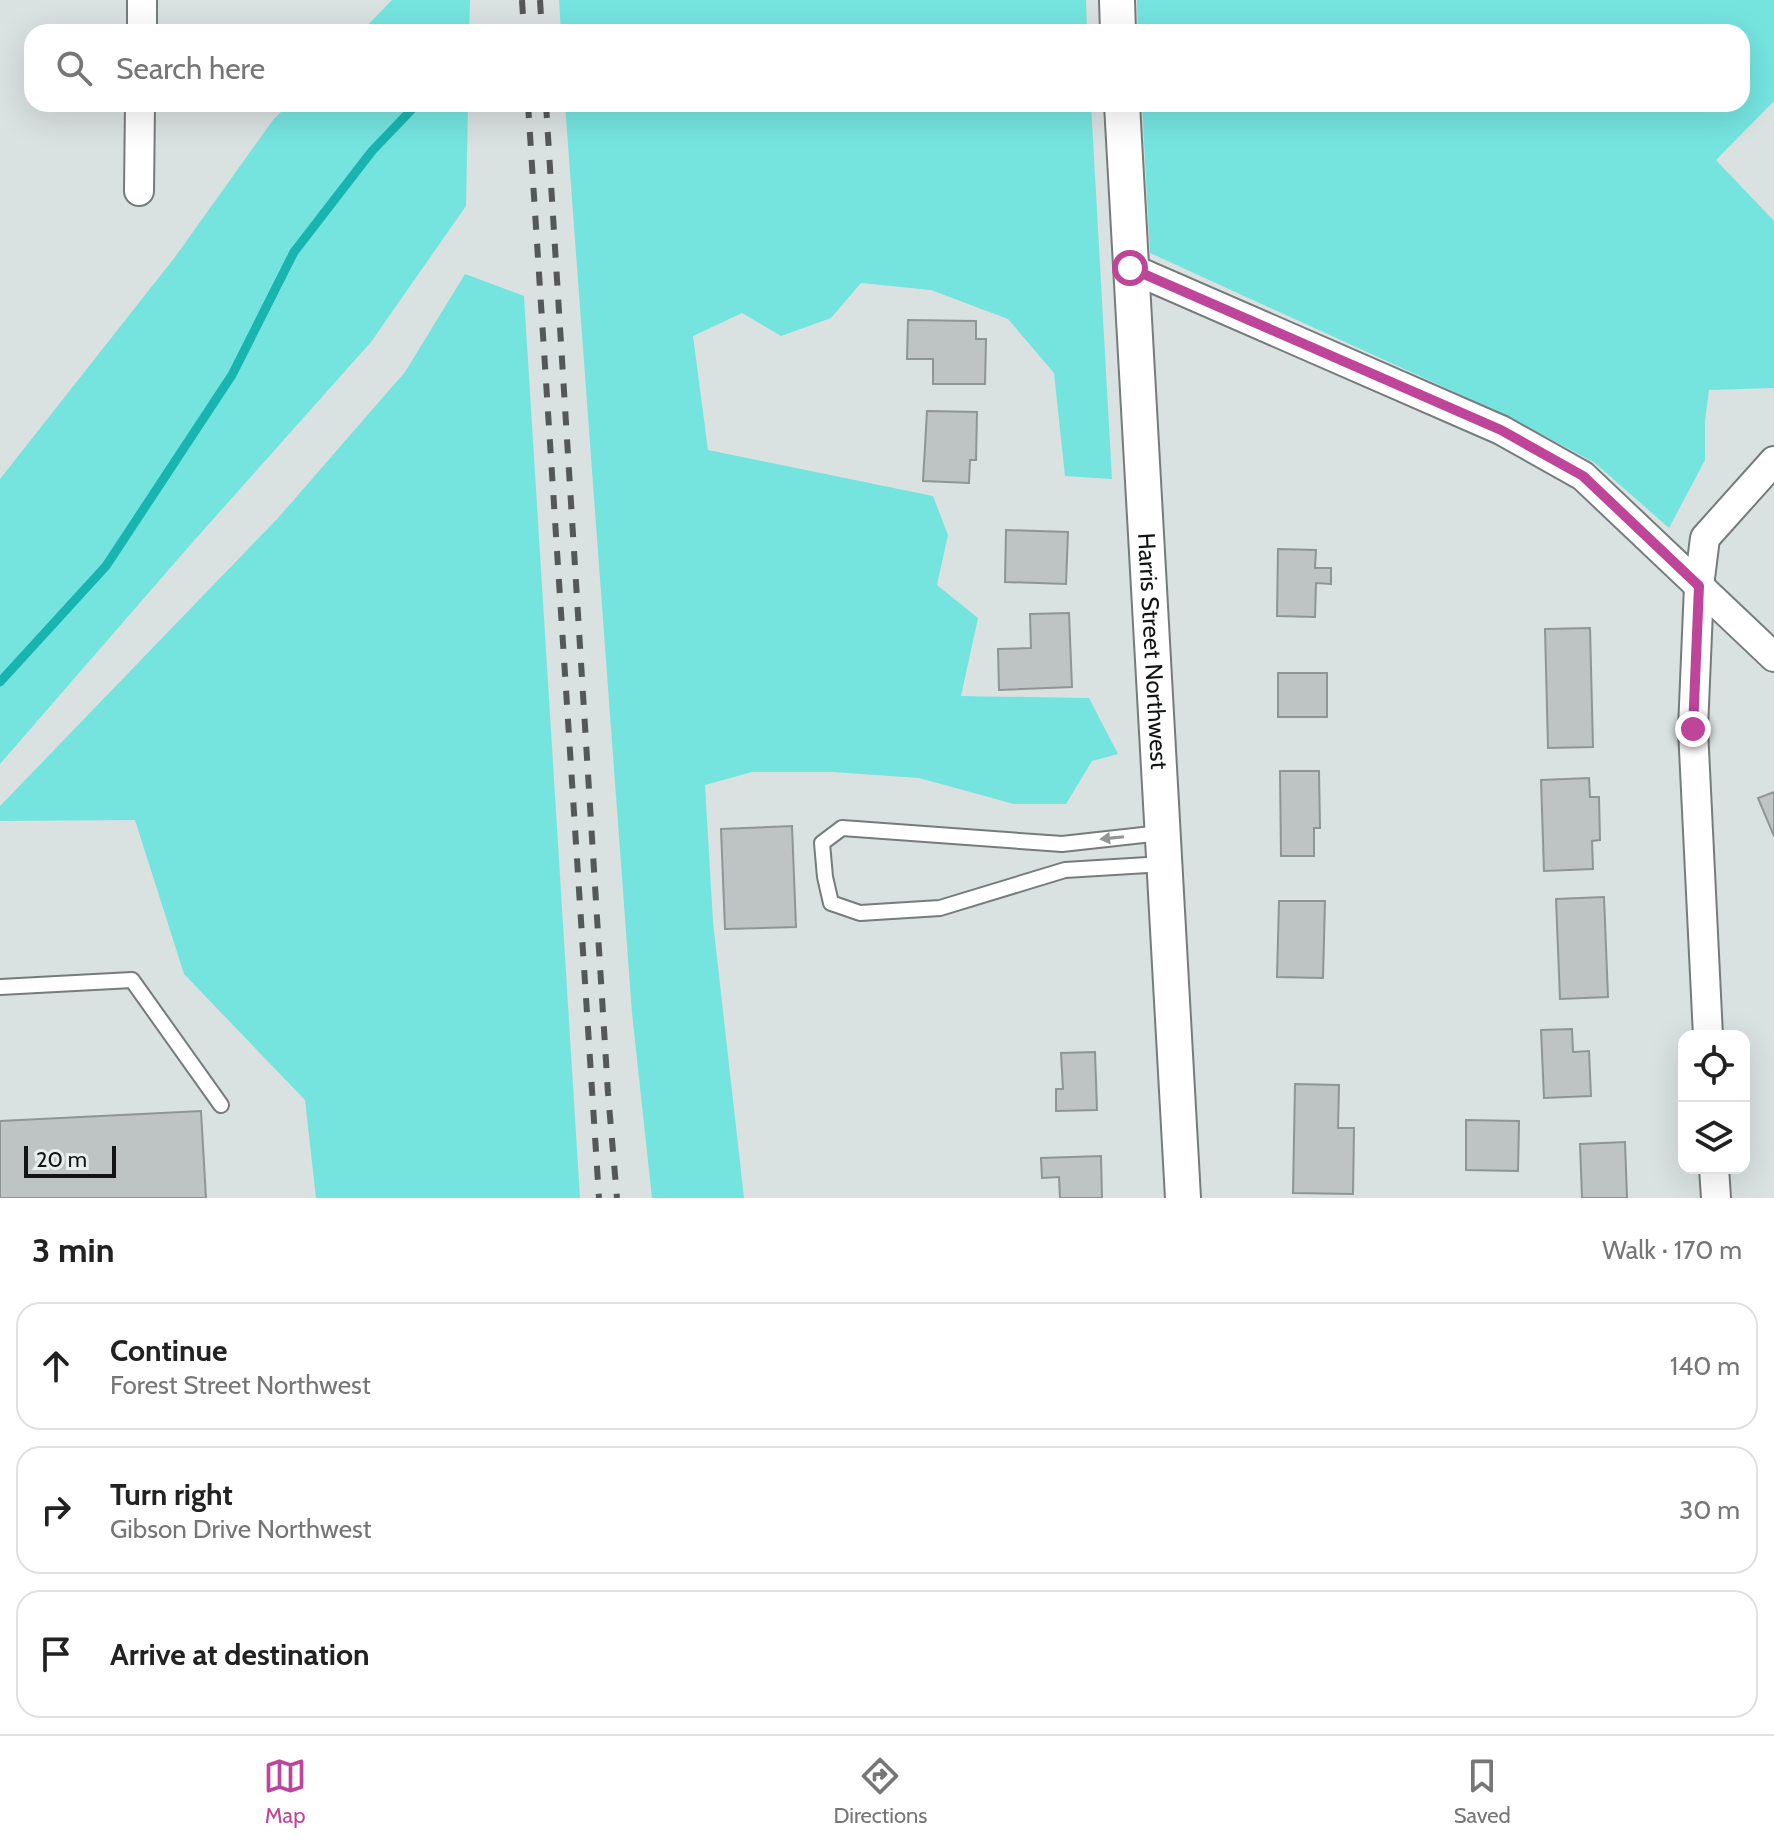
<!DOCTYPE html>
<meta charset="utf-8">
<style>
:root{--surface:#fff;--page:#f6f6f6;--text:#222;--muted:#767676;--line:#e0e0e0;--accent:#be4599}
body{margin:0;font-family:Cabin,sans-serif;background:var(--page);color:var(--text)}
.controls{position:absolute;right:24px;bottom:24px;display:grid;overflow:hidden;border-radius:16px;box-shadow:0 8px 32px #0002}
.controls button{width:72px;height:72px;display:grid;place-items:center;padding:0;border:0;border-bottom:2px solid var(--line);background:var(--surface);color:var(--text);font:40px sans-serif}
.scale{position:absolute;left:24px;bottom:20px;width:92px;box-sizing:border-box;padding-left:8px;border:4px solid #121414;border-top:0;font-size:22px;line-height:28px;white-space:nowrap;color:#121414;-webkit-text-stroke:6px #e7eeee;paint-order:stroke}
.stop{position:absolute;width:24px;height:24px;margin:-18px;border:6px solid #be4599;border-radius:50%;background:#fff}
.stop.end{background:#be4599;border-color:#fff;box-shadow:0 2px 8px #0008}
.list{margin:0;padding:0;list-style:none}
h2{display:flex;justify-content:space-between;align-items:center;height:104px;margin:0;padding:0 32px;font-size:34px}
h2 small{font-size:26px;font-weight:400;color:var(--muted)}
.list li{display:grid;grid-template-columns:52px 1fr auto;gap:24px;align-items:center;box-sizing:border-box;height:128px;margin:0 16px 16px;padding:0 16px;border:2px solid var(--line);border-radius:24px}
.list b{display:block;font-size:30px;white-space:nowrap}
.list p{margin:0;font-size:26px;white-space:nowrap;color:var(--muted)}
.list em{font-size:26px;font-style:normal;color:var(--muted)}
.icon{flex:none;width:44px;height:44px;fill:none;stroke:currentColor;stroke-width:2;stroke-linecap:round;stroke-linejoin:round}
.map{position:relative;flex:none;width:1774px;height:1198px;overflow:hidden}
.search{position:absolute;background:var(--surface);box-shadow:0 8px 32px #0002;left:24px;right:24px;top:24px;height:88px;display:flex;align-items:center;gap:20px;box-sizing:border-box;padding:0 28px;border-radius:24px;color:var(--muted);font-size:30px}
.sheet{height:536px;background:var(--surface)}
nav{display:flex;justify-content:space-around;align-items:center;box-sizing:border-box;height:112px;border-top:2px solid var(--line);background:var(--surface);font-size:22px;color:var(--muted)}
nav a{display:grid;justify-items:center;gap:4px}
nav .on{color:var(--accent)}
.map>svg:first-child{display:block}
</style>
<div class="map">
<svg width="1774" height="1198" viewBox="0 0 1774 1198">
<rect width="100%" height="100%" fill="#dae1e1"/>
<g fill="#75e4df">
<path d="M 392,0 L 470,0 L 469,32 L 361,32 Z"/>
<path d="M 559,0 L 1086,0 L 1087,32 L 561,32 Z"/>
<path d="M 1137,0 L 1774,0 L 1774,101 L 1716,160 L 1774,221 L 1774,388 L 1709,390 L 1705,421 L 1705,460 L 1669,528 L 1595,463 L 1507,416 L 1150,253 L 1142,104 L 1742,104 L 1742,32 L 1138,32 Z"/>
<path d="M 289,104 L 468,104 L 466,206 L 371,342 L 191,544 L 0,764 L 0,479 L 175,257 L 273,120 Z"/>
<path d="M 565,104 L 1091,104 L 1112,479 L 1065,476 L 1054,373 L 1008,319 L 931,290 L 861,283 L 831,318 L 781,336 L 742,313 L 693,336 L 708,450 L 933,496 L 948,535 L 937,585 L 978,618 L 961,696 L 1089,698 L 1118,754 L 1092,761 L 1066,804 L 1014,804 L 919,778 L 832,772 L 752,772 L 705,785 L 713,922 L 744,1198 L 652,1198 L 632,1013 Z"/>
<path d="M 465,274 L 524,296 L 580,1198 L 316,1198 L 305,1100 L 184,974 L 135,820 L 0,821 L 0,806 L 278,518 L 405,372 Z"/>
</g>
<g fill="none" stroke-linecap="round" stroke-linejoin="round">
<path stroke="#18b4b0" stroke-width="9" d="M 0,682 L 106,566 L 232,375 L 294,252 L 372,151 L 417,104"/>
</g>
<g fill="#bec4c4" stroke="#8f9595" stroke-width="2">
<path d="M 908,320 L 976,321 L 976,339 L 986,339 L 985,384 L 933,384 L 933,359 L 907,359 Z"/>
<path d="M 927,411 L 977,412 L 976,460 L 970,460 L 969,483 L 923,481 Z"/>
<path d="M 1006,530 L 1068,532 L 1066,584 L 1005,582 Z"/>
<path d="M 1278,549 L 1316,550 L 1315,568 L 1331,568 L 1331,584 L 1316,583 L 1315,617 L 1277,616 Z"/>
<path d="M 1069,613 L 1072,687 L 999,690 L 998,649 L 1031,648 L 1030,614 Z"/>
<path d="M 1590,628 L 1593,747 L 1548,748 L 1545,629 Z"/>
<rect x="1278" y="673" width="49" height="44"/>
<path d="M 1280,771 L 1319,771 L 1320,828 L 1314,828 L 1314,856 L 1281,856 Z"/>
<path d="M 1589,778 L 1590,797 L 1599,797 L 1600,840 L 1592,841 L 1593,869 L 1544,871 L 1541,780 Z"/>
<path d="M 1774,792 L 1774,836 L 1758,798 Z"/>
<path d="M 792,826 L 796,927 L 725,929 L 721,829 Z"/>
<path d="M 1604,897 L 1608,997 L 1560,999 L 1556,899 Z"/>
<path d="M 1279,901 L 1325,901 L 1323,978 L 1277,977 Z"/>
<path d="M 1572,1029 L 1573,1052 L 1589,1051 L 1591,1096 L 1544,1098 L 1541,1030 Z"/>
<path d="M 1095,1052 L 1097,1110 L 1056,1111 L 1056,1089 L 1063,1089 L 1061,1053 Z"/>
<path d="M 1295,1084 L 1339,1085 L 1338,1128 L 1354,1128 L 1353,1194 L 1293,1193 Z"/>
<path d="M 201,1111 L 206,1198 L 0,1198 L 0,1121 Z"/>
<path d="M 1466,1120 L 1519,1121 L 1518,1171 L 1466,1170 Z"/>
<path d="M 1625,1142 L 1627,1198 L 1582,1198 L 1580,1144 Z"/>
<path d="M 1101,1156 L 1102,1198 L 1060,1198 L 1059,1177 L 1042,1178 L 1041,1158 Z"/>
</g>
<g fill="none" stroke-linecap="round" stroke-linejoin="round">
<defs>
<g id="service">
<path d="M 1161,833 L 1062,844 L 842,828 L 822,843 L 825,877 L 831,903 L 860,913 L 940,908 L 1065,870 L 1164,864"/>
<path d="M 0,987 L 132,980 L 221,1105"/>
</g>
<g id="minor">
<path d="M 142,32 L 142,0"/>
<path d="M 139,191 L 140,104"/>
<path d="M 1130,268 L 1501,430 L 1583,476 L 1774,657"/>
<path d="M 1708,1036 L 1693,729 L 1699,586 L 1705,538 L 1774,461"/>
<path d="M 1714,1168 L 1716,1198"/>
</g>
<g id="tertiary">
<path d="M 1117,0 L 1118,32"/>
<path id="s1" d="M 1122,104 L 1183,1198"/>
</g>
</defs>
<use href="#service" stroke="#767c7b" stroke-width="18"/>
<use href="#minor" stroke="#767c7b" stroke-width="32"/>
<use href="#tertiary" stroke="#767c7b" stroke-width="38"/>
<use href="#service" stroke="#fff" stroke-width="14"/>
<use href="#minor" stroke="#fff" stroke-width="28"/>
<use href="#tertiary" stroke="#fff" stroke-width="34"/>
<g stroke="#555858" stroke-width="6" stroke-dasharray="14 14" stroke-linecap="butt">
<path d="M 522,0 L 524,32"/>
<path d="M 540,0 L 542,32"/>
<path d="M 528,104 L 599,1198"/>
<path d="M 546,104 L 608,1093 L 617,1198"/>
</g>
</g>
<defs><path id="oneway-solid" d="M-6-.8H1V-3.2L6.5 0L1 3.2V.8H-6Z" transform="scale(2)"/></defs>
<use fill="#949595" href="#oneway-solid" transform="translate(1112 838) rotate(174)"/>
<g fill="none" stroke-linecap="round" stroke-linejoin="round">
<path stroke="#be4599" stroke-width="10" d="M 1130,268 L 1501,430 L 1583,476 L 1699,586 L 1693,729"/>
</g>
<g text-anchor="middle" stroke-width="6" stroke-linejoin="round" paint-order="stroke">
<g font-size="24" fill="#121414" stroke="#e7eeee">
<text dy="8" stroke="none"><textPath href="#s1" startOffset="548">Harris Street Northwest</textPath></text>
</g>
</g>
</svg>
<div class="controls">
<button><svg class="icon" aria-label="locate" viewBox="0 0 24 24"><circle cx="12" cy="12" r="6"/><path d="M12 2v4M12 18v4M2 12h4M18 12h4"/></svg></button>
<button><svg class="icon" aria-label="layers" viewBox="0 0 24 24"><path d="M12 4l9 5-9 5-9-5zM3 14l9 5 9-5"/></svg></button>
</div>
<div class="scale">20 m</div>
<div class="stop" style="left:1130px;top:268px"></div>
<div class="stop end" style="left:1693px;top:729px"></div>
<div class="search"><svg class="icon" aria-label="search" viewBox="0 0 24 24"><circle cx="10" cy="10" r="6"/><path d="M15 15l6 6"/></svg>Search here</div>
</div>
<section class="sheet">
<h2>3 min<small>Walk · 170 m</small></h2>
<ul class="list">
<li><svg class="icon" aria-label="ahead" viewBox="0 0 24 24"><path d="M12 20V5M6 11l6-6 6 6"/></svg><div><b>Continue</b><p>Forest Street Northwest</p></div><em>140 m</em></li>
<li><svg class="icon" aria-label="right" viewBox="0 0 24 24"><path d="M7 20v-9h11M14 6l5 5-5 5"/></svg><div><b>Turn right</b><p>Gibson Drive Northwest</p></div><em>30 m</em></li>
<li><svg class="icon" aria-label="arrive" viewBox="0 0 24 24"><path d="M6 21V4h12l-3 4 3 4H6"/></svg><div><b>Arrive at destination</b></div></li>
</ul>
</section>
<nav>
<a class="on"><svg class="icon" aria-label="map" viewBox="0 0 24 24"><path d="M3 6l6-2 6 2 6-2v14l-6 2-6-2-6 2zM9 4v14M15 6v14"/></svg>Map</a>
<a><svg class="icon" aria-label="directions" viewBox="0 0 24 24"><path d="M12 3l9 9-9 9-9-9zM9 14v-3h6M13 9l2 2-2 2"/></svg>Directions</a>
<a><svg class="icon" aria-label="saved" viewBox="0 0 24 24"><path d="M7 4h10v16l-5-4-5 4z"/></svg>Saved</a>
</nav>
